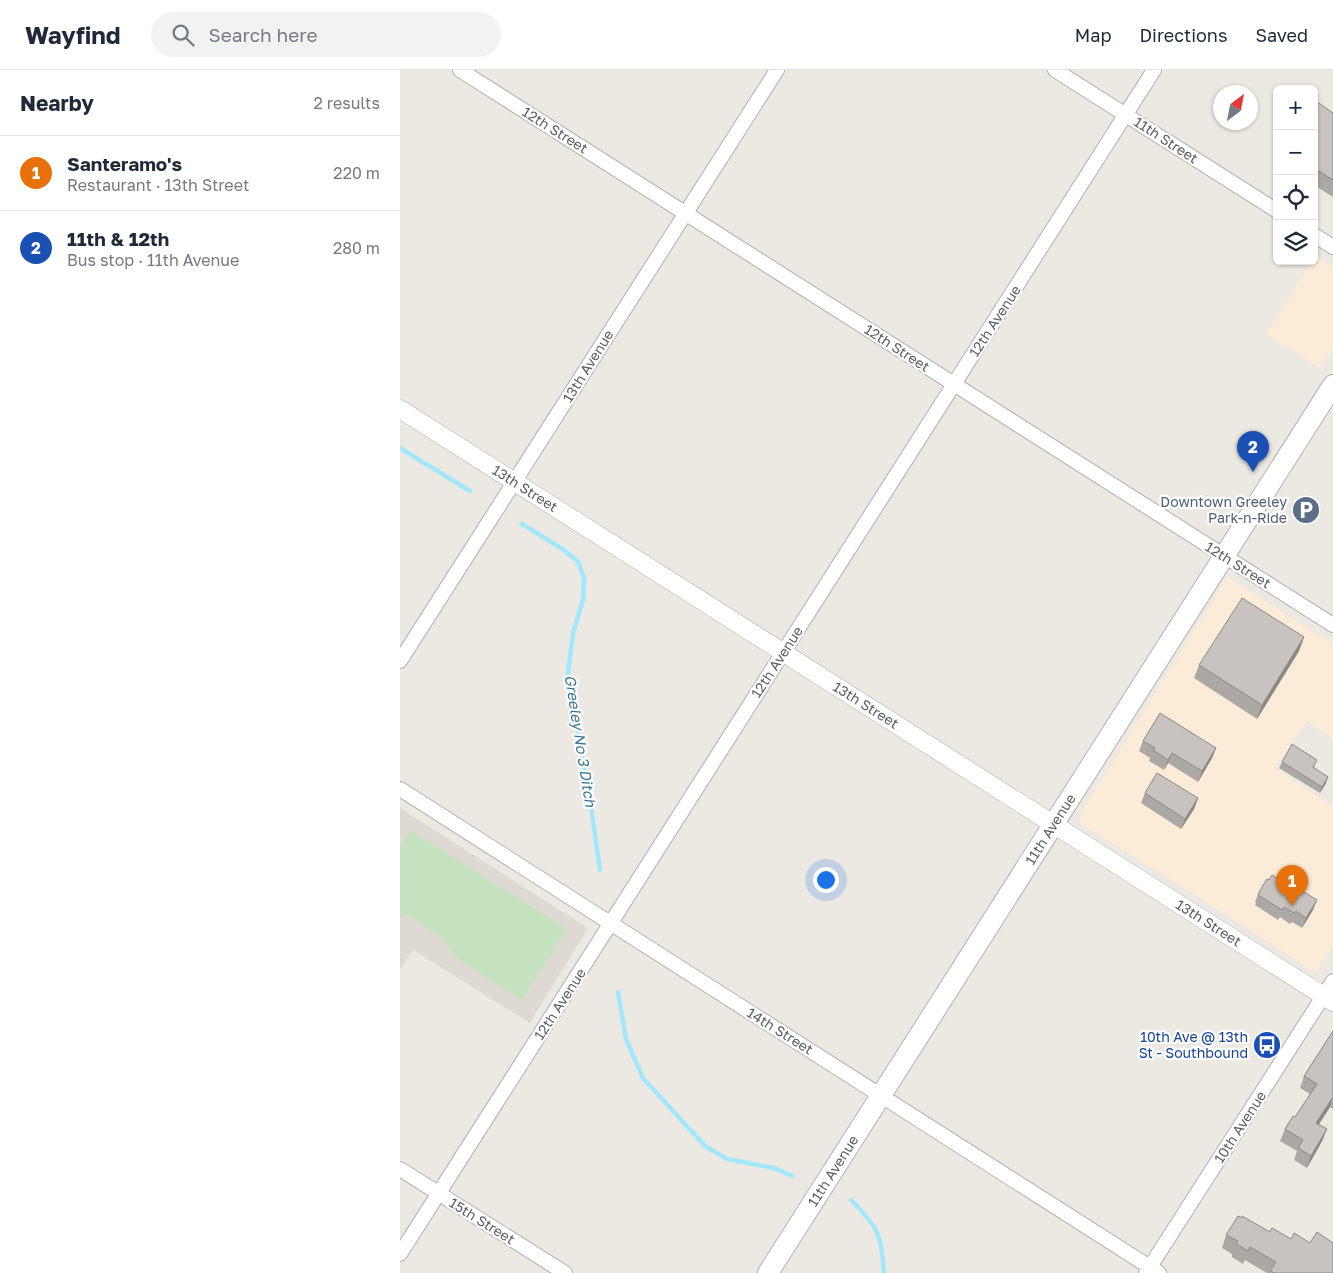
<!DOCTYPE html>
<meta charset="utf-8">
<style>
:root{--surface:#fff;--page:#f2f2f3;--text:#1f2937;--muted:#747a83;--line:#e0e1e3;--accent:#e23249}
body{margin:0;font-family:"Golos Text",sans-serif;background:var(--page);color:var(--text)}
.controls{position:absolute;right:15px;top:15px;display:grid;overflow:hidden;border-radius:8px;box-shadow:0 1px 4px #0004}
.controls button{width:45px;height:45px;display:grid;place-items:center;padding:0;border:0;border-bottom:1px solid var(--line);background:var(--surface);color:var(--text);font:25px sans-serif}
.compass{position:absolute;left:813px;top:15px;width:45px;height:45px;border-radius:50%;background:var(--surface);box-shadow:0 1px 4px #0004;rotate:32deg}
.you{position:absolute;left:425px;top:809px;width:18px;height:18px;margin:-12px;border:4px solid #fff;border-radius:50%;background:#1a73e8;box-shadow:0 0 0 8px #1a73e833}
.badge{display:grid;place-items:center;width:32px;height:32px;border-radius:50%;background:var(--accent);color:#fff;font-size:16px;font-weight:700}
.pin{position:absolute;translate:-50% -41px;filter:drop-shadow(0 1px 2px #0008)}
.pin::after{content:'';position:absolute;top:26px;width:18px;height:15px;background:inherit;clip-path:polygon(0 0,100% 0,50% 100%)}
.list{margin:0;padding:0;list-style:none}
h2{display:flex;justify-content:space-between;align-items:center;height:65px;margin:0;padding:0 20px;font-size:21px}
h2 small{font-size:16px;font-weight:400;color:var(--muted)}
.list li{display:grid;grid-template-columns:32px 1fr auto;gap:15px;align-items:center;box-sizing:border-box;height:75px;padding:0 20px;border-top:1px solid var(--line)}
.list b{display:block;font-size:19px;white-space:nowrap}
.list p{margin:0;font-size:16px;white-space:nowrap;color:var(--muted)}
.list em{font-size:16px;font-style:normal;color:var(--muted)}
.icon{flex:none;width:28px;height:28px;fill:none;stroke:currentColor;stroke-width:2;stroke-linecap:round;stroke-linejoin:round}
.map{position:relative;flex:none;width:933px;height:1203px;overflow:hidden}
header{display:flex;align-items:center;gap:30px;box-sizing:border-box;height:70px;padding:0 25px;background:var(--surface);border-bottom:1px solid var(--line)}
header strong{font-size:24px}
nav{display:flex;gap:28px;margin-inline-start:auto;font-size:18px}
.search{width:350px;height:45px;background:var(--page);display:flex;align-items:center;gap:12px;box-sizing:border-box;padding:0 18px;border-radius:28px;color:var(--muted);font-size:19px}
main{display:flex}
aside{flex:1;background:var(--surface)}
.map>svg:first-child{display:block}
</style>
<header>
<strong>Wayfind</strong>
<div class="search"><svg class="icon" aria-label="search" viewBox="0 0 24 24"><circle cx="10" cy="10" r="6"/><path d="M15 15l6 6"/></svg>Search here</div>
<nav><a>Map</a><a>Directions</a><a>Saved</a></nav>
</header>
<main>
<aside>
<h2>Nearby<small>2 results</small></h2>
<ul class="list">
<li><span class="badge" style="background:#e8710a">1</span><div><b>Santeramo's</b><p>Restaurant · 13th Street</p></div><em>220 m</em></li>
<li><span class="badge" style="background:#1a4fb4">2</span><div><b>11th &amp; 12th</b><p>Bus stop · 11th Avenue</p></div><em>280 m</em></li>
</ul>
</aside>
<div class="map">
<svg width="933" height="1203" viewBox="0 0 933 1203">
<rect width="100%" height="100%" fill="#ece8e2"/>
<g fill="#fcecd7">
<path d="M 916,186 L 933,197 L 933,278 L 920,298 L 866,264 L 912,191 L 914,191 Z"/>
<path d="M 827,507 L 933,574 L 933,669 L 907,651 L 875,698 L 933,736 L 933,876 L 916,903 L 794,824 L 681,754 L 680,745 Z"/>
</g>
<path fill="#dfd9d3" d="M 0,738 L 188,858 L 130,953 L 13,880 L 0,899 Z"/>
<path fill="#c6e3bf" d="M 10,760 L 167,859 L 122,930 L 58,889 L 41,867 L 4,843 L 0,851 L 0,777 Z"/>
<g fill="none" stroke-linecap="round" stroke-linejoin="round">
<g stroke="#a2e7fc" stroke-width="4.5">
<path d="M 0,378 L 70,421"/>
<path d="M 122,454 L 164,480 L 178,492 L 184,508 L 183,530 L 173,563 L 168,603 L 191,737 L 200,800"/>
<path d="M 218,922 L 226,969 L 243,1008 L 305,1076 L 327,1089 L 374,1098 L 392,1106"/>
<path d="M 451,1130 C 479,1158 481,1164 484,1203"/>
</g>
<defs>
<g id="minor">
<path d="M 60,0 L 933,555"/>
<path d="M 655,0 L 877,141"/>
<path d="M 914,165 L 933,177"/>
<path d="M 0,591 L 377,0"/>
<path d="M 0,719 L 759,1203"/>
<path d="M 0,1099 L 165,1203"/>
<path d="M 0,1184 L 754,0"/>
<path d="M 746,1203 L 933,911"/>
</g>
<g id="tertiary">
<path id="s1" d="M 0,339 L 933,932"/>
</g>
<g id="secondary">
<path id="s2" d="M 368,1203 L 933,315"/>
</g>
</defs>
<use href="#minor" stroke="#adb1b4" stroke-width="16"/>
<use href="#tertiary" stroke="#adb1b4" stroke-width="19"/>
<use href="#secondary" stroke="#aeb3b7" stroke-width="22"/>
<use href="#minor" stroke="#fff" stroke-width="14"/>
<use href="#tertiary" stroke="#fff" stroke-width="18"/>
<use href="#secondary" stroke="#fff" stroke-width="20"/>
</g>
<g fill="#aca8a4">
<path d="M 914,34 L 933,43 L 933,127 L 914,115 Z"/>
<path d="M 904,567 L 899,581 L 857,649 L 794,608 L 799,595 Z"/>
<path d="M 743,671 L 816,678 L 812,688 L 798,712 L 768,693 L 764,700 L 749,691 L 750,688 L 739,681 Z"/>
<path d="M 882,692 L 915,696 L 914,697 L 926,713 L 920,723 L 879,698 Z"/>
<path d="M 745,723 L 798,728 L 794,739 L 781,759 L 741,733 Z"/>
<path d="M 859,822 L 913,840 L 902,858 L 892,852 L 890,854 L 880,847 L 878,850 L 855,835 L 856,832 L 855,832 Z"/>
<path d="M 933,961 L 933,1039 L 930,1037 L 919,1054 L 927,1059 L 922,1071 L 907,1098 L 894,1090 L 897,1081 L 880,1071 L 885,1059 L 895,1047 L 910,1024 L 900,1018 L 904,1006 Z"/>
<path d="M 826,1165 L 933,1203 L 867,1203 L 845,1190 L 843,1194 L 832,1187 L 832,1184 L 822,1178 Z"/>
</g>
<g fill="#8c8886">
<path d="M 904,567 L 899,581 L 857,649 L 862,635 Z"/>
<path d="M 816,678 L 812,688 L 798,712 L 802,701 Z"/>
<path d="M 772,683 L 768,693 L 764,700 L 768,690 Z"/>
<path d="M 928,707 L 926,713 L 920,723 L 922,717 Z"/>
<path d="M 798,728 L 794,739 L 781,759 L 785,749 Z"/>
<path d="M 917,830 L 913,840 L 902,858 L 906,848 Z"/>
<path d="M 933,1027 L 930,1037 L 912,1065 L 916,1053 Z"/>
<path d="M 927,1059 L 922,1071 L 907,1098 L 911,1086 Z"/>
</g>
<g fill="#c8c3bf" stroke="#8c8886">
<path d="M 916,31 L 933,43 L 933,110 L 914,98 L 914,34 Z"/>
<path d="M 842,528 L 904,567 L 862,635 L 799,595 Z"/>
<path d="M 760,643 L 816,678 L 802,701 L 772,683 L 768,690 L 753,680 L 755,678 L 743,671 Z"/>
<path d="M 892,674 L 917,690 L 913,697 L 928,707 L 922,717 L 882,692 Z"/>
<path d="M 757,703 L 798,728 L 785,749 L 745,723 Z"/>
<path d="M 872,805 L 887,814 L 888,812 L 917,830 L 906,848 L 896,841 L 894,843 L 884,837 L 882,840 L 858,825 L 860,822 L 859,822 L 867,809 L 869,810 Z"/>
<path d="M 933,961 L 933,1027 L 916,1053 L 927,1059 L 911,1086 L 898,1078 L 903,1070 L 885,1059 L 893,1046 L 895,1047 L 917,1014 L 904,1006 Z"/>
<path d="M 838,1146 L 842,1148 L 842,1146 L 870,1162 L 872,1158 L 891,1169 L 894,1163 L 910,1173 L 917,1162 L 933,1173 L 933,1203 L 874,1203 L 870,1201 L 876,1192 L 850,1177 L 848,1181 L 836,1174 L 838,1171 L 826,1165 Z"/>
</g>
<defs>
<symbol id="parking-disc" viewBox="-11 -11 22 22"><circle r="9.5" fill="#5c6f8a" stroke="#fff"/><path d="M-3.5-5.5H1a3.5 3.5 0 0 1 0 7H-1V5.5H-3.5ZM-1-3.4V-.6H.8a1.4 1.4 0 0 0 0-2.8Z" fill="#fff"/></symbol>
<symbol id="bus-disc" viewBox="-11 -11 22 22"><circle r="9.5" fill="#1a4fb4" stroke="#fff"/><path d="M-5-6H5V4H4V6H2V4H-2V6H-4V4H-5ZM-3.5-4V0h7V-4ZM-3.5 1.2v1.5H-2V1.2ZM2 1.2v1.5H3.5V1.2Z" fill="#fff"/></symbol>
</defs>
<g fill-rule="evenodd">
<use href="#parking-disc" x="890" y="424" width="32" height="32"/>
<use href="#bus-disc" x="851" y="959" width="32" height="32"/>
</g>
<g text-anchor="middle" stroke-width="4.5" stroke-linejoin="round" paint-order="stroke">
<g font-size="14" fill="#5a5f62" stroke="#fff">
<text transform="translate(155 60) rotate(32)" y="5">12th Street</text>
<text transform="translate(766 70) rotate(33)" y="5">11th Street</text>
<text transform="translate(595 251) rotate(-57)" y="5">12th Avenue</text>
<text transform="translate(497 278) rotate(33)" y="5">12th Street</text>
<text transform="translate(188 296) rotate(-58)" y="5">13th Avenue</text>
<text dy="5" stroke="none"><textPath href="#s1" startOffset="148">13th Street</textPath></text>
<text transform="translate(838 495) rotate(32)" y="5">12th Street</text>
<text transform="translate(377 592) rotate(-57)" y="5">12th Avenue</text>
<text dy="5" stroke="none"><textPath href="#s1" startOffset="552">13th Street</textPath></text>
<text dy="5" stroke="none"><textPath href="#s2" startOffset="526">11th Avenue</textPath></text>
<text dy="5" stroke="none"><textPath href="#s1" startOffset="958">13th Street</textPath></text>
<text transform="translate(160 934) rotate(-57)" y="5">12th Avenue</text>
<text transform="translate(380 961) rotate(32)" y="5">14th Street</text>
<text transform="translate(840 1057) rotate(-57)" y="5">10th Avenue</text>
<text dy="5" stroke="none"><textPath href="#s2" startOffset="121">11th Avenue</textPath></text>
<text transform="translate(82 1151) rotate(32)" y="5">15th Street</text>
</g>
<g font-size="14" fill="#4e5e75" stroke="#fff" text-anchor="end">
<text x="887" y="437">Downtown Greeley<tspan x="887" dy="16">Park-n-Ride</tspan></text>
</g>
<g font-size="14" fill="#164399" stroke="#fff" text-anchor="end">
<text x="848" y="972">10th Ave @ 13th<tspan x="848" dy="16">St - Southbound</tspan></text>
</g>
<g font-size="15" font-style="italic" fill="#397893" stroke="#fff">
<text transform="translate(180 671) rotate(81)" y="5">Greeley No 3 Ditch</text>
</g>
</g>
</svg>
<div class="controls">
<button>+</button>
<button>−</button>
<button><svg class="icon" aria-label="locate" viewBox="0 0 24 24"><circle cx="12" cy="12" r="6"/><path d="M12 2v4M12 18v4M2 12h4M18 12h4"/></svg></button>
<button><svg class="icon" aria-label="layers" viewBox="0 0 24 24"><path d="M12 4l9 5-9 5-9-5zM3 14l9 5 9-5"/></svg></button>
</div>
<svg class="compass" viewBox="-18 -18 36 36"><path d="M0-13l5 13h-10z" fill="#e53935"/><path d="M0 13l5-13h-10z" fill="#747a83"/></svg>
<div class="you"></div>
<div class="pin badge" style="left:892px;top:836px;background:#e8710a">1</div>
<div class="pin badge" style="left:853px;top:402px;background:#1a4fb4">2</div>
</div>
</main>
